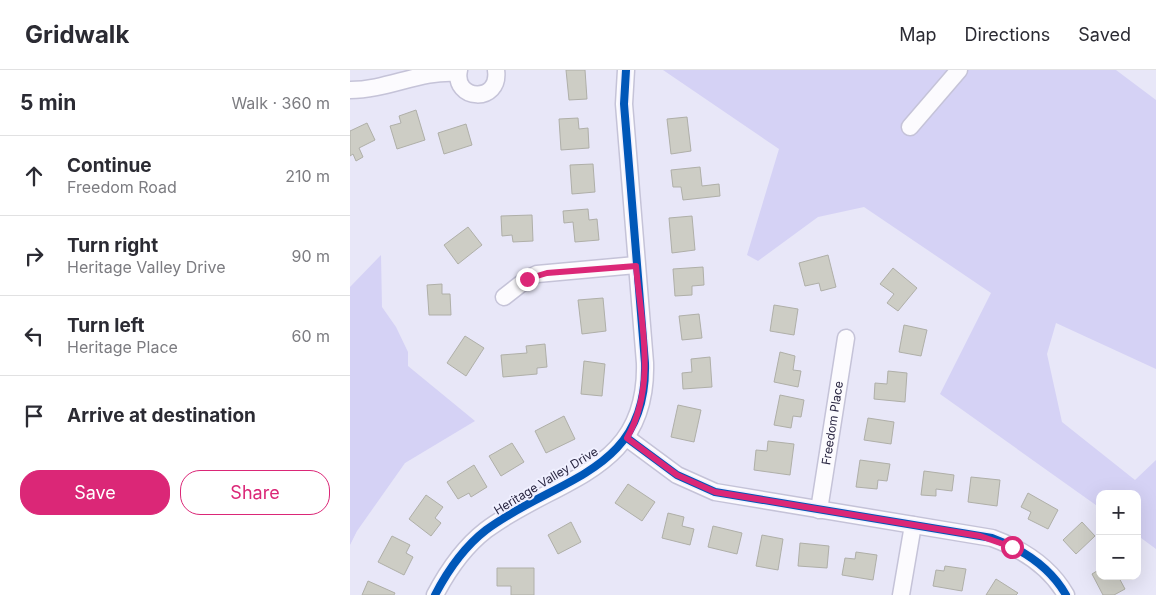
<!DOCTYPE html>
<meta charset="utf-8">
<style>
:root{--surface:#fff;--page:#f7f7f7;--text:#2b2b33;--muted:#7c7c81;--line:#e1e1e2;--accent:#db2777}
body{margin:0;font-family:Inter,sans-serif;background:var(--page);color:var(--text)}
.controls{position:absolute;right:15px;bottom:15px;display:grid;overflow:hidden;border-radius:10px;box-shadow:0 5px 20px #0002}
.controls button{width:45px;height:45px;display:grid;place-items:center;padding:0;border:0;border-bottom:1px solid var(--line);background:var(--surface);color:var(--text);font:25px sans-serif}
.stop{position:absolute;width:15px;height:15px;margin:-11px;border:4px solid #db2777;border-radius:50%;background:#fff}
.stop.end{background:#db2777;border-color:#fff;box-shadow:0 1px 5px #0008}
.list{margin:0;padding:0;list-style:none}
h2{display:flex;justify-content:space-between;align-items:center;height:65px;margin:0;padding:0 20px;font-size:21px}
h2 small{font-size:16px;font-weight:400;color:var(--muted)}
.list li{display:grid;grid-template-columns:32px 1fr auto;gap:15px;align-items:center;box-sizing:border-box;height:80px;padding:0 20px;border-top:1px solid var(--line)}
.list b{display:block;font-size:19px;white-space:nowrap}
.list p{margin:0;font-size:16px;white-space:nowrap;color:var(--muted)}
.list em{font-size:16px;font-style:normal;color:var(--muted)}
.actions{display:flex;gap:10px;padding:15px 20px}
.actions a{flex:1;padding:11px 0;border:1px solid var(--accent);border-radius:20px;text-align:center;font-size:18px;color:var(--accent)}
.actions .main{background:var(--accent);color:#fff}
.icon{flex:none;width:28px;height:28px;fill:none;stroke:currentColor;stroke-width:2;stroke-linecap:round;stroke-linejoin:round}
.map{position:relative;flex:none;width:806px;height:525px;overflow:hidden}
header{display:flex;align-items:center;gap:30px;box-sizing:border-box;height:70px;padding:0 25px;background:var(--surface);border-bottom:1px solid var(--line)}
header strong{font-size:24px}
nav{display:flex;gap:28px;margin-inline-start:auto;font-size:18px}
main{display:flex}
aside{flex:1;background:var(--surface)}
.map>svg:first-child{display:block}
</style>
<header>
<strong>Gridwalk</strong>
<nav><a>Map</a><a>Directions</a><a>Saved</a></nav>
</header>
<main>
<aside>
<h2>5 min<small>Walk · 360 m</small></h2>
<ul class="list">
<li><svg class="icon" aria-label="ahead" viewBox="0 0 24 24"><path d="M12 20V5M6 11l6-6 6 6"/></svg><div><b>Continue</b><p>Freedom Road</p></div><em>210 m</em></li>
<li><svg class="icon" aria-label="right" viewBox="0 0 24 24"><path d="M7 20v-9h11M14 6l5 5-5 5"/></svg><div><b>Turn right</b><p>Heritage Valley Drive</p></div><em>90 m</em></li>
<li><svg class="icon" aria-label="left" viewBox="0 0 24 24"><path d="M17 20v-9H6M10 6l-5 5 5 5"/></svg><div><b>Turn left</b><p>Heritage Place</p></div><em>60 m</em></li>
<li><svg class="icon" aria-label="arrive" viewBox="0 0 24 24"><path d="M6 21V4h12l-3 4 3 4H6"/></svg><div><b>Arrive at destination</b></div></li>
</ul>
<div class="actions"><a class="main">Save</a><a>Share</a></div>
</aside>
<div class="map">
<svg width="806" height="525" viewBox="0 0 806 525">
<rect width="100%" height="100%" fill="#e8e7f8"/>
<g fill="#d5d2f5">
<path d="M 313,0 L 766,0 L 806,30 L 806,299 L 706,253 L 697,284 L 712,352 L 785,410 L 806,390 L 806,479 L 787,465 L 787,424 L 750,424 L 750,438 L 590,324 L 641,223 L 514,137 L 468,147 L 408,191 L 397,185 L 429,79 Z"/>
<path d="M 31,185 L 32,237 L 46,257 L 58,282 L 58,296 L 125,351 L 55,393 L 7,461 L 0,475 L 0,217 Z"/>
</g>
<g fill="#cdcdc5" stroke="#afafa8">
<path d="M 216,0 L 235,0 L 237,29 L 219,30 Z"/>
<path d="M 66,40 L 75,70 L 47,79 L 40,56 L 51,53 L 49,46 Z"/>
<path d="M 337,47 L 341,81 L 321,84 L 317,49 Z"/>
<path d="M 228,48 L 229,59 L 238,58 L 239,78 L 211,80 L 209,49 Z"/>
<path d="M 17,53 L 25,70 L 9,78 L 13,87 L 6,91 L 3,84 L 0,86 L 0,61 Z"/>
<path d="M 116,54 L 122,75 L 94,84 L 88,63 Z"/>
<path d="M 243,94 L 245,122 L 222,124 L 220,95 Z"/>
<path d="M 350,97 L 352,116 L 369,114 L 370,126 L 333,130 L 331,117 L 323,117 L 321,100 Z"/>
<path d="M 238,139 L 239,150 L 247,149 L 249,170 L 225,172 L 223,152 L 214,153 L 213,141 Z"/>
<path d="M 182,145 L 183,171 L 163,172 L 162,165 L 152,166 L 151,146 Z"/>
<path d="M 342,146 L 345,180 L 322,183 L 319,148 Z"/>
<path d="M 118,157 L 132,175 L 108,194 L 94,175 Z"/>
<path d="M 478,185 L 486,217 L 471,221 L 469,213 L 455,216 L 449,193 Z"/>
<path d="M 353,197 L 354,215 L 342,216 L 342,225 L 325,226 L 323,199 Z"/>
<path d="M 543,198 L 567,218 L 548,241 L 537,233 L 544,224 L 530,214 Z"/>
<path d="M 92,214 L 92,224 L 100,224 L 101,245 L 79,245 L 77,215 Z"/>
<path d="M 253,228 L 256,261 L 232,264 L 228,230 Z"/>
<path d="M 424,235 L 448,239 L 444,265 L 420,261 Z"/>
<path d="M 349,244 L 352,268 L 332,270 L 329,246 Z"/>
<path d="M 554,255 L 577,260 L 571,286 L 549,282 Z"/>
<path d="M 115,266 L 134,278 L 116,306 L 97,293 Z"/>
<path d="M 195,274 L 197,297 L 187,298 L 187,304 L 153,307 L 151,285 L 177,283 L 176,276 Z"/>
<path d="M 430,282 L 445,286 L 443,300 L 451,301 L 448,317 L 424,312 Z"/>
<path d="M 360,287 L 362,317 L 333,319 L 332,303 L 342,302 L 341,289 Z"/>
<path d="M 234,291 L 255,294 L 252,326 L 231,324 Z"/>
<path d="M 538,301 L 557,303 L 555,332 L 524,329 L 525,313 L 537,314 Z"/>
<path d="M 430,325 L 454,330 L 451,347 L 443,346 L 441,358 L 424,355 Z"/>
<path d="M 328,335 L 351,340 L 344,372 L 321,367 Z"/>
<path d="M 214,346 L 225,369 L 196,383 L 185,361 Z"/>
<path d="M 518,348 L 544,352 L 541,374 L 514,370 Z"/>
<path d="M 418,371 L 444,374 L 440,405 L 404,400 L 406,380 L 417,381 Z"/>
<path d="M 162,373 L 174,392 L 151,406 L 139,386 Z"/>
<path d="M 510,390 L 540,394 L 537,411 L 528,410 L 527,419 L 506,417 Z"/>
<path d="M 124,395 L 137,417 L 121,427 L 119,423 L 108,429 L 97,412 Z"/>
<path d="M 574,401 L 604,405 L 602,421 L 586,419 L 586,426 L 571,425 Z"/>
<path d="M 621,407 L 650,410 L 647,436 L 618,432 Z"/>
<path d="M 278,414 L 305,432 L 292,451 L 265,433 Z"/>
<path d="M 678,423 L 708,440 L 698,459 L 678,449 L 681,442 L 671,437 Z"/>
<path d="M 76,425 L 93,437 L 85,448 L 91,453 L 81,466 L 59,449 Z"/>
<path d="M 318,443 L 334,447 L 332,456 L 344,459 L 340,475 L 312,468 Z"/>
<path d="M 221,452 L 231,472 L 208,484 L 198,465 Z"/>
<path d="M 732,452 L 745,466 L 726,484 L 713,470 Z"/>
<path d="M 363,456 L 392,463 L 387,484 L 358,477 Z"/>
<path d="M 412,465 L 433,469 L 428,500 L 406,496 Z"/>
<path d="M 42,466 L 60,475 L 56,483 L 63,487 L 54,505 L 28,492 Z"/>
<path d="M 450,473 L 479,476 L 477,498 L 448,496 Z"/>
<path d="M 506,482 L 527,485 L 523,510 L 492,505 L 495,488 L 505,489 Z"/>
<path d="M 595,496 L 616,499 L 612,521 L 583,516 L 586,500 L 594,501 Z"/>
<path d="M 147,498 L 184,498 L 184,525 L 161,525 L 161,516 L 147,516 Z"/>
<path d="M 750,499 L 750,506 L 768,506 L 775,519 L 764,525 L 753,525 L 742,504 Z"/>
<path d="M 646,509 L 668,523 L 666,525 L 636,525 Z"/>
<path d="M 18,511 L 45,523 L 44,525 L 12,525 Z"/>
</g>
<g fill="none" stroke-linecap="round" stroke-linejoin="round">
<defs>
<g id="minor">
<path d="M 109,0 C 102,31 151,34 146,0"/>
<path d="M 0,20 C 38,20 70,0 108,3"/>
<path d="M 560,57 L 609,0"/>
<path d="M 154,227 L 177,209 L 187,204 L 286,195"/>
<path d="M 277,368 L 327,405 L 365,422 L 642,468 C 672,479 700,497 716,525"/>
<path id="s1" d="M 469,440 L 496,268"/>
<path d="M 85,525 C 98,500 114,477 136,460 C 207,407 298,403 295,293 L 274,34 L 276,0"/>
<path d="M 551,525 L 563,455"/>
</g>
</defs>
<use href="#minor" stroke="#c5c3d8" stroke-width="19"/>
<use href="#minor" stroke="#fcfbfe" stroke-width="16"/>
<defs>
<g id="cycleway">
<path d="M 277,368 L 327,405 L 365,422 L 642,468 C 672,479 700,497 716,525"/>
<path d="M 85,525 C 98,500 114,477 136,460 C 207,407 298,403 295,293 L 274,34 L 276,0"/>
</g>
</defs>
<use href="#cycleway" stroke="#f0f0ff" stroke-width="11"/>
<use href="#cycleway" stroke="#0057b8" stroke-width="8"/>
</g>
<g fill="none" stroke-linecap="round" stroke-linejoin="round">
<path stroke="#db2777" stroke-width="6" d="M 177,209 L 197,203 L 286,196 C 291,253 307,315 277,368 L 327,405 L 365,422 L 630,466 L 662,477"/>
</g>
<g text-anchor="middle" stroke-width="4" stroke-linejoin="round" paint-order="stroke">
<g font-size="12" fill="#2a2642" stroke="#f0f0ff">
<text dy="4" stroke="none"><textPath href="#s1" startOffset="88">Freedom Place</textPath></text>
<text transform="translate(196 411) rotate(-31)" y="4">Heritage Valley Drive</text>
</g>
</g>
</svg>
<div class="controls">
<button>+</button>
<button>−</button>
</div>
<div class="stop" style="left:662px;top:477px"></div>
<div class="stop end" style="left:177px;top:209px"></div>
</div>
</main>
